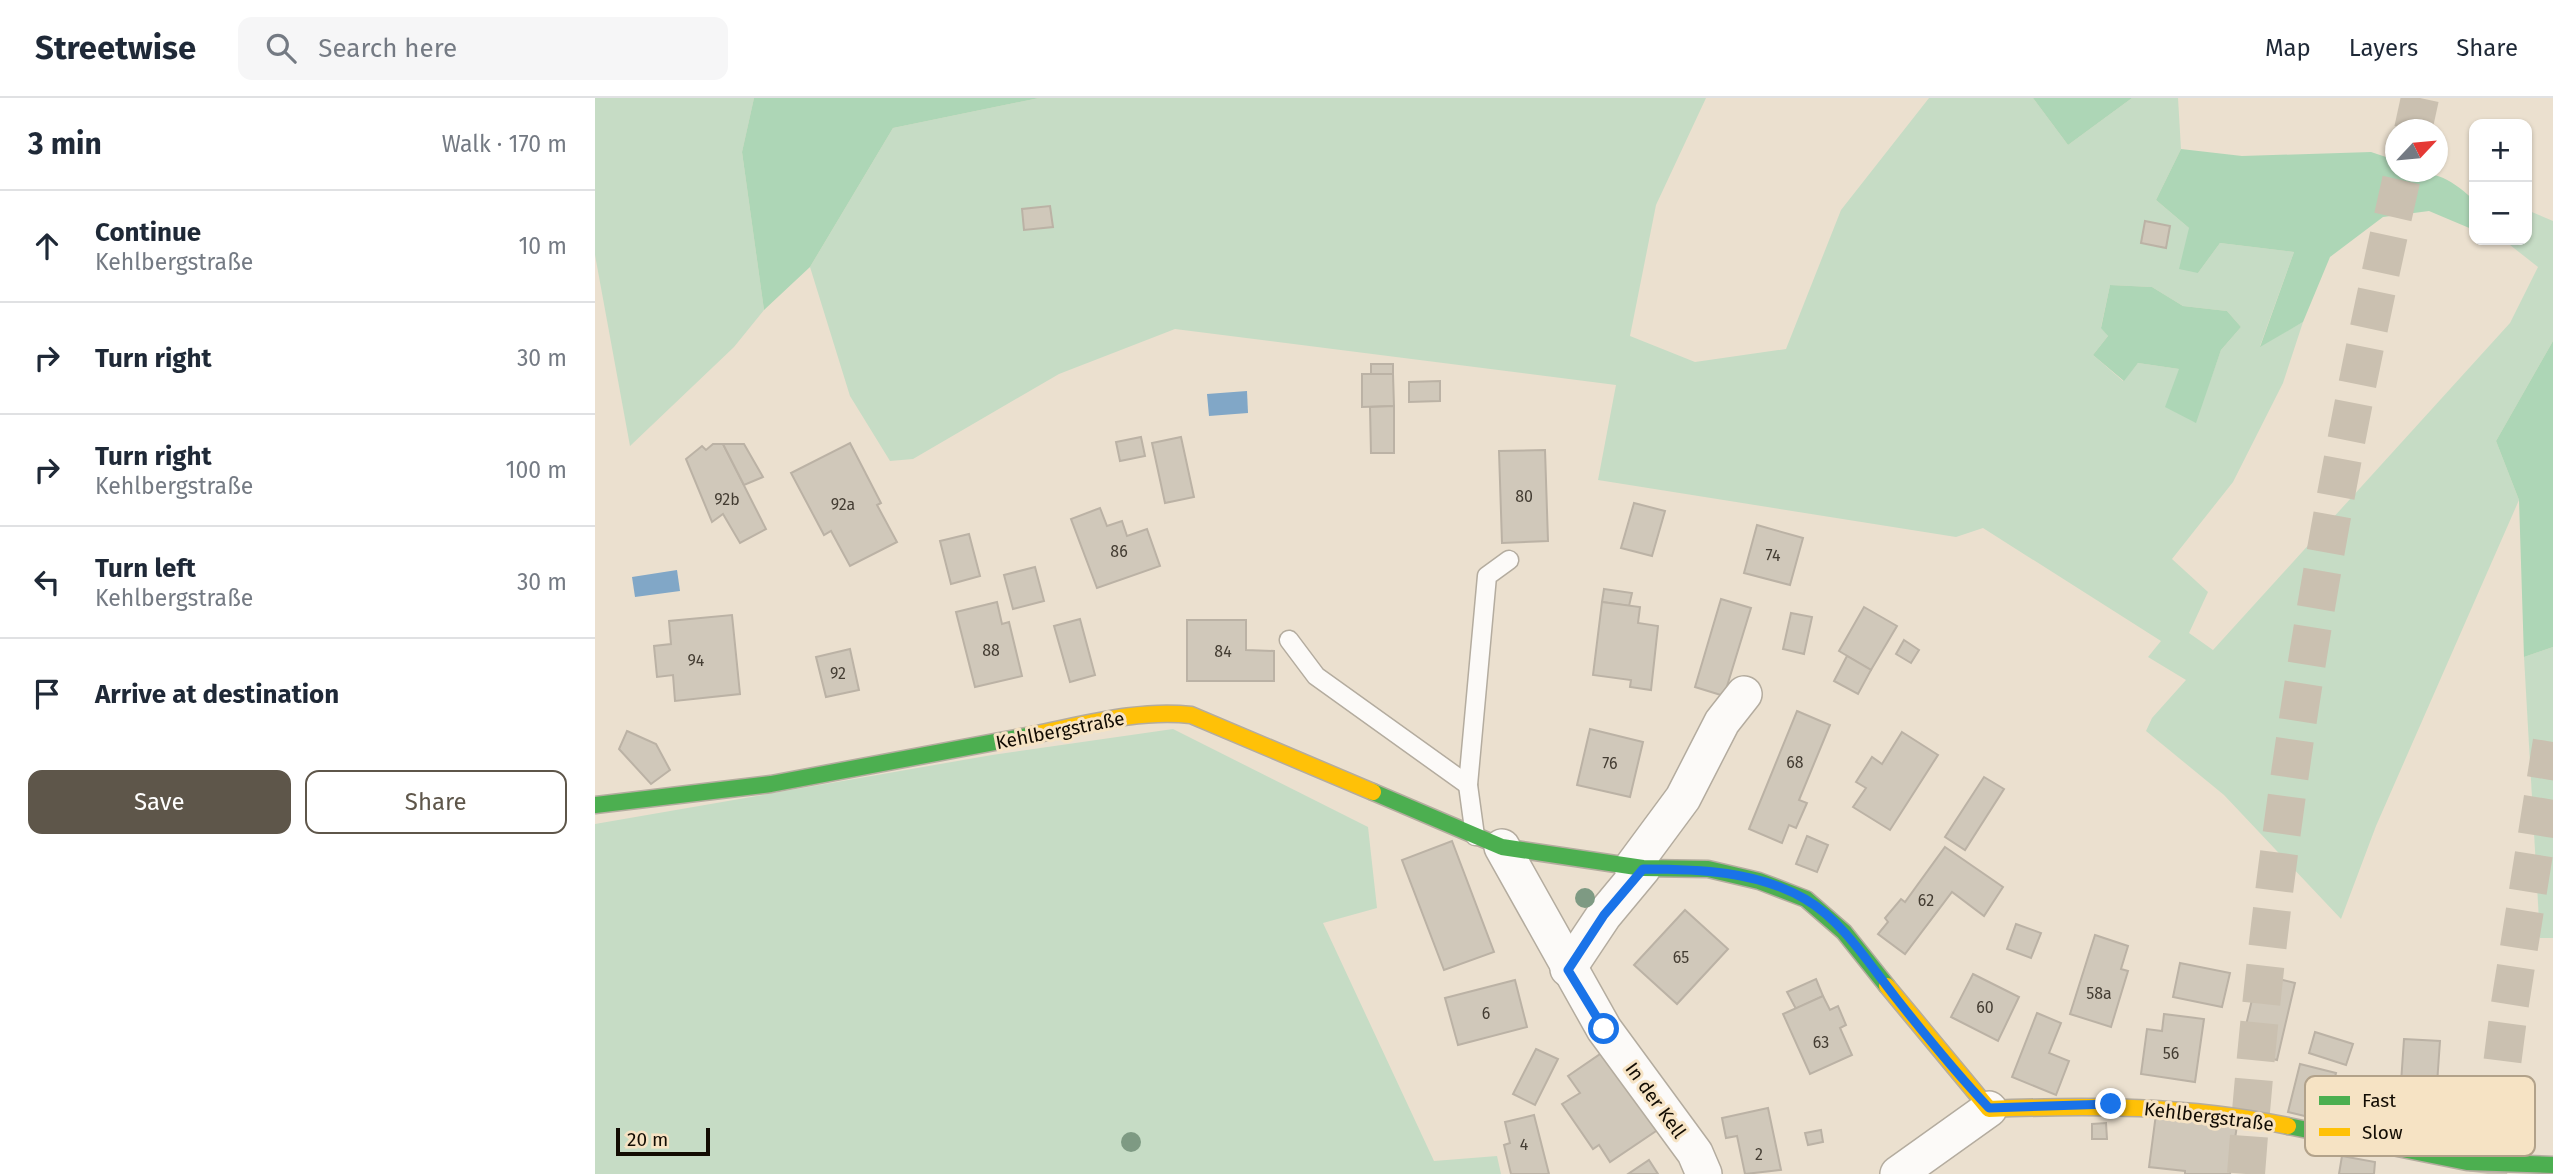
<!DOCTYPE html>
<meta charset="utf-8">
<style>
:root{--surface:#fff;--page:#f6f6f7;--text:#1f2937;--muted:#747a83;--line:#e0e1e3;--accent:#5e564a}
body{margin:0;font-family:"Fira Sans",sans-serif;background:var(--page);color:var(--text)}
.controls{position:absolute;right:21px;top:21px;display:grid;overflow:hidden;border-radius:14px;box-shadow:0 2px 5px #0004}
.controls button{width:63px;height:63px;display:grid;place-items:center;padding:0;border:0;border-bottom:2px solid var(--line);background:var(--surface);color:var(--text);font:35px sans-serif}
.compass{position:absolute;left:1790px;top:21px;width:63px;height:63px;border-radius:50%;background:var(--surface);box-shadow:0 2px 5px #0004;rotate:64deg}
.scale{position:absolute;left:21px;bottom:18px;width:94px;box-sizing:border-box;padding-left:7px;border:4px solid #120c03;border-top:0;font-size:19px;line-height:24px;white-space:nowrap;color:#120c03;-webkit-text-stroke:5px #f6e3c4;paint-order:stroke}
.stop{position:absolute;width:21px;height:21px;margin:-16px;border:5px solid #1a73e8;border-radius:50%;background:#fff}
.stop.end{background:#1a73e8;border-color:#fff;box-shadow:0 2px 7px #0008}
.list{margin:0;padding:0;list-style:none}
h2{display:flex;justify-content:space-between;align-items:center;height:91px;margin:0;padding:0 28px;font-size:30px}
h2 small{font-size:23px;font-weight:400;color:var(--muted)}
.list li{display:grid;grid-template-columns:46px 1fr auto;gap:21px;align-items:center;box-sizing:border-box;height:112px;padding:0 28px;border-top:2px solid var(--line)}
.list b{display:block;font-size:26px;white-space:nowrap}
.list p{margin:0;font-size:23px;white-space:nowrap;color:var(--muted)}
.list em{font-size:23px;font-style:normal;color:var(--muted)}
.actions{display:flex;gap:14px;padding:21px 28px}
.actions a{flex:1;padding:16px 0;border:2px solid var(--accent);border-radius:14px;text-align:center;font-size:24px;color:var(--accent)}
.actions .main{background:var(--accent);color:#fff}
.icon{flex:none;width:38px;height:38px;fill:none;stroke:currentColor;stroke-width:2;stroke-linecap:round;stroke-linejoin:round}
.map{position:relative;flex:none;width:1958px;height:1076px;overflow:hidden}
header{display:flex;align-items:center;gap:42px;box-sizing:border-box;height:98px;padding:0 35px;background:var(--surface);border-bottom:2px solid var(--line)}
header strong{font-size:33px}
nav{display:flex;gap:38px;margin-inline-start:auto;font-size:24px}
.search{width:490px;height:63px;background:var(--page);display:flex;align-items:center;gap:18px;box-sizing:border-box;padding:0 24px;border-radius:14px;color:var(--muted);font-size:26px}
main{display:flex}
aside{flex:1;background:var(--surface)}
.map>svg:first-child{display:block}
</style>
<header>
<strong>Streetwise</strong>
<div class="search"><svg class="icon" aria-label="search" viewBox="0 0 24 24"><circle cx="10" cy="10" r="6"/><path d="M15 15l6 6"/></svg>Search here</div>
<nav><a>Map</a><a>Layers</a><a>Share</a></nav>
</header>
<main>
<aside>
<h2>3 min<small>Walk · 170 m</small></h2>
<ul class="list">
<li><svg class="icon" aria-label="ahead" viewBox="0 0 24 24"><path d="M12 20V5M6 11l6-6 6 6"/></svg><div><b>Continue</b><p>Kehlbergstraße</p></div><em>10 m</em></li>
<li><svg class="icon" aria-label="right" viewBox="0 0 24 24"><path d="M7 20v-9h11M14 6l5 5-5 5"/></svg><div><b>Turn right</b></div><em>30 m</em></li>
<li><svg class="icon" aria-label="right" viewBox="0 0 24 24"><path d="M7 20v-9h11M14 6l5 5-5 5"/></svg><div><b>Turn right</b><p>Kehlbergstraße</p></div><em>100 m</em></li>
<li><svg class="icon" aria-label="left" viewBox="0 0 24 24"><path d="M17 20v-9H6M10 6l-5 5 5 5"/></svg><div><b>Turn left</b><p>Kehlbergstraße</p></div><em>30 m</em></li>
<li><svg class="icon" aria-label="arrive" viewBox="0 0 24 24"><path d="M6 21V4h12l-3 4 3 4H6"/></svg><div><b>Arrive at destination</b></div></li>
</ul>
<div class="actions"><a class="main">Save</a><a>Share</a></div>
</aside>
<div class="map">
<svg width="1958" height="1076" viewBox="0 0 1958 1076">
<rect width="100%" height="100%" fill="#ebe0cf"/>
<g fill="#c6dcc5" fill-rule="evenodd">
<path d="M 0,0 L 159,0 L 147,54 L 169,212 L 139,249 L 35,348 L 0,157 Z"/>
<path d="M 444,0 L 1111,0 L 1061,107 L 1035,238 L 1100,264 L 1191,251 L 1246,112 L 1334,0 L 1438,0 L 1473,47 L 1537,0 L 1583,0 L 1586,51 L 1561,102 L 1594,130 L 1603,175 L 1625,145 L 1699,154 L 1665,248 L 1708,224 L 1688,285 L 1638,384 L 1577,461 L 1613,494 L 1594,535 L 1618,552 L 1915,225 L 1943,169 L 1915,147 L 1918,142 L 1932,142 L 1932,112 L 1958,123 L 1958,243 L 1901,343 L 1924,402 L 1781,728 L 1746,821 L 1629,697 L 1551,633 L 1557,620 L 1591,582 L 1553,559 L 1566,543 L 1388,430 L 1361,439 L 1003,382 L 1021,287 L 580,231 L 464,276 L 318,361 L 295,363 L 255,298 L 215,169 L 298,30 ZM 1550,123 L 1575,128 L 1571,150 L 1546,145 ZM 1515,187 L 1557,189 L 1588,208 L 1632,213 L 1646,229 L 1626,252 L 1611,294 L 1584,271 L 1543,265 L 1528,283 L 1498,257 L 1513,238 L 1506,229 Z"/>
<path d="M 1958,549 L 1958,840 L 1945,840 L 1929,559 Z"/>
<path d="M 578,631 L 773,729 L 782,810 L 728,825 L 839,1063 L 902,1058 L 906,1076 L 0,1076 L 0,726 L 397,657 Z"/>
</g>
<g fill="#add6b6">
<path d="M 159,0 L 444,0 L 298,30 L 215,169 L 169,212 L 147,54 Z"/>
<path d="M 1438,0 L 1537,0 L 1473,47 Z"/>
<path d="M 1586,51 L 1647,58 L 1776,54 L 1800,62 L 1800,74 C 1840,74 1850,76 1879,102 L 1879,132 L 1834,113 L 1788,119 L 1735,159 L 1708,224 L 1665,249 L 1699,154 L 1625,145 L 1603,175 L 1584,171 L 1594,130 L 1561,102 Z"/>
<path d="M 1515,187 L 1557,189 L 1588,208 L 1632,213 L 1646,229 L 1626,252 L 1601,325 L 1570,309 L 1584,271 L 1543,265 L 1529,283 L 1498,257 L 1513,238 L 1506,230 Z"/>
<path d="M 1958,243 L 1958,549 L 1929,559 L 1924,402 L 1901,343 Z"/>
</g>
<g fill="#81a7c7">
<path d="M 652,293 L 653,315 L 614,318 L 612,296 Z"/>
<path d="M 82,472 L 85,493 L 40,499 L 37,479 Z"/>
</g>
<g fill="#d0c8ba" stroke="#bbb2a5" stroke-width="2">
<path d="M 455,108 L 458,129 L 429,132 L 427,111 Z"/>
<path d="M 1550,123 L 1575,128 L 1571,150 L 1546,145 Z"/>
<rect x="776" y="266" width="22" height="10"/>
<path d="M 767,276 L 798,276 L 799,308 L 767,309 Z"/>
<path d="M 845,283 L 845,303 L 814,304 L 814,284 Z"/>
<path d="M 799,308 L 799,355 L 776,355 L 775,309 Z"/>
<path d="M 546,339 L 550,358 L 525,363 L 521,344 Z"/>
<path d="M 586,339 L 599,399 L 570,405 L 557,345 Z"/>
<path d="M 255,345 L 286,405 L 282,407 L 302,444 L 255,468 L 236,433 L 229,437 L 196,375 Z"/>
<path d="M 118,346 L 128,346 L 171,431 L 145,445 L 128,416 L 117,424 L 91,361 L 107,348 L 111,352 Z"/>
<path d="M 128,346 L 149,346 L 168,379 L 149,387 Z"/>
<path d="M 950,352 L 953,443 L 907,445 L 904,353 Z"/>
<path d="M 1039,405 L 1070,413 L 1057,458 L 1026,450 Z"/>
<path d="M 505,410 L 512,428 L 527,423 L 532,438 L 552,431 L 565,468 L 502,490 L 476,421 Z"/>
<path d="M 1162,427 L 1208,440 L 1195,487 L 1149,475 Z"/>
<path d="M 374,436 L 385,478 L 356,486 L 345,443 Z"/>
<path d="M 440,469 L 449,503 L 418,511 L 409,477 Z"/>
<path d="M 1009,491 L 1037,495 L 1034,508 L 1007,504 Z"/>
<path d="M 1126,501 L 1156,510 L 1129,598 L 1100,589 Z"/>
<path d="M 402,504 L 407,526 L 414,524 L 427,578 L 380,589 L 361,514 Z"/>
<path d="M 1007,504 L 1045,509 L 1043,525 L 1063,528 L 1056,592 L 1035,589 L 1036,582 L 998,577 Z"/>
<path d="M 1269,509 L 1302,528 L 1276,572 L 1244,553 Z"/>
<path d="M 1196,515 L 1217,519 L 1209,556 L 1188,551 Z"/>
<path d="M 137,517 L 145,596 L 80,603 L 78,577 L 62,579 L 59,548 L 76,546 L 74,523 Z"/>
<path d="M 485,521 L 500,577 L 475,584 L 459,528 Z"/>
<path d="M 592,522 L 651,522 L 651,552 L 679,553 L 679,583 L 592,583 Z"/>
<path d="M 1309,542 L 1324,552 L 1316,565 L 1301,556 Z"/>
<path d="M 255,551 L 264,592 L 231,599 L 221,559 Z"/>
<path d="M 1252,558 L 1276,572 L 1263,596 L 1239,583 Z"/>
<path d="M 1202,613 L 1235,627 L 1204,702 L 1212,705 L 1201,730 L 1194,727 L 1187,745 L 1154,731 Z"/>
<path d="M 995,631 L 1048,644 L 1035,699 L 982,687 Z"/>
<path d="M 32,633 L 61,646 L 75,672 L 56,686 L 24,651 Z"/>
<path d="M 1307,634 L 1343,657 L 1295,732 L 1258,709 L 1271,690 L 1261,684 L 1277,659 L 1287,666 Z"/>
<path d="M 1389,679 L 1409,691 L 1370,752 L 1350,739 Z"/>
<path d="M 1212,738 L 1233,747 L 1222,774 L 1201,766 Z"/>
<path d="M 857,743 L 899,854 L 849,872 L 807,762 Z"/>
<path d="M 1350,749 L 1408,789 L 1389,818 L 1357,794 L 1310,856 L 1283,836 L 1293,824 L 1290,820 L 1306,801 L 1310,804 Z"/>
<path d="M 1090,812 L 1133,851 L 1082,906 L 1039,867 Z"/>
<path d="M 1421,826 L 1446,835 L 1436,860 L 1412,851 Z"/>
<path d="M 1500,837 L 1533,848 L 1526,871 L 1533,873 L 1516,929 L 1475,916 Z"/>
<path d="M 1585,865 L 1635,875 L 1627,909 L 1578,899 Z"/>
<path d="M 1378,876 L 1424,899 L 1403,943 L 1356,919 Z"/>
<path d="M 1663,876 L 1700,885 L 1682,962 L 1645,953 Z"/>
<path d="M 1221,881 L 1228,898 L 1201,911 L 1192,894 Z"/>
<path d="M 920,882 L 932,929 L 863,947 L 850,900 Z"/>
<path d="M 1228,898 L 1235,912 L 1243,908 L 1251,927 L 1245,930 L 1257,957 L 1215,976 L 1188,916 Z"/>
<path d="M 1442,915 L 1466,925 L 1454,955 L 1474,963 L 1461,997 L 1417,979 Z"/>
<path d="M 1569,916 L 1609,921 L 1600,984 L 1546,976 L 1552,931 L 1567,933 Z"/>
<path d="M 1720,934 L 1758,946 L 1751,967 L 1714,955 Z"/>
<path d="M 1809,941 L 1845,943 L 1842,986 L 1893,989 L 1889,1035 L 1803,1029 Z"/>
<path d="M 1014,950 L 1067,1029 L 1015,1064 L 1004,1047 L 998,1051 L 967,1006 L 985,995 L 973,978 Z"/>
<path d="M 941,951 L 963,961 L 940,1007 L 918,996 Z"/>
<path d="M 1705,966 L 1741,975 L 1736,995 L 1779,1005 L 1772,1033 L 1693,1014 Z"/>
<path d="M 1173,1010 L 1186,1072 L 1150,1076 L 1142,1038 L 1131,1040 L 1127,1020 Z"/>
<path d="M 1561,1016 L 1642,1027 L 1635,1076 L 1590,1076 L 1590,1073 L 1554,1069 Z"/>
<path d="M 939,1017 L 954,1076 L 916,1076 L 909,1047 L 915,1045 L 910,1024 Z"/>
<path d="M 1511,1025 L 1512,1041 L 1497,1041 L 1497,1026 Z"/>
<path d="M 1226,1032 L 1228,1044 L 1213,1047 L 1210,1035 Z"/>
<path d="M 1747,1058 L 1780,1064 L 1779,1076 L 1744,1076 Z"/>
<path d="M 1054,1062 L 1063,1076 L 1033,1076 Z"/>
</g>
<g fill="none" stroke-linecap="round" stroke-linejoin="round">
<g stroke="#cac0b0" stroke-width="38" stroke-dasharray="38 19" stroke-linecap="butt">
<path d="M 1818,32 L 1825,0"/>
<path d="M 1651,1076 C 1676,738 1733,403 1808,74"/>
<path d="M 1893,1076 L 1914,912 L 1958,636"/>
</g>
<defs>
<g id="lane">
<path d="M 694,542 L 721,578 L 873,687"/>
<path d="M 880,738 L 873,687 L 892,478 L 914,462"/>
</g>
<g id="street">
<path d="M 907,749 L 1009,931 L 1100,1055 L 1109,1076"/>
<path d="M 1037,769 L 1088,700 L 1127,624 L 1149,596"/>
<path d="M 973,871 L 1009,817 L 1048,770"/>
<path d="M 1303,1076 L 1394,1011"/>
</g>
<g id="fast">
<path d="M 778,694 L 907,749 L 1048,770 L 1113,771 L 1164,783 L 1211,801 L 1249,834 L 1292,888"/>
<path d="M 0,707 L 176,686 L 437,637"/>
<path d="M 1693,1028 L 1872,1064 L 1958,1067"/>
</g>
<g id="slow">
<path d="M 437,637 C 489,627 543,611 596,617 L 778,694"/>
<path d="M 1292,888 L 1394,1011 C 1496,1007 1593,1007 1693,1028"/>
</g>
</defs>
<use href="#lane" stroke="#b4ac9f" stroke-width="21"/>
<use href="#street" stroke="#b4ac9f" stroke-width="38"/>
<use href="#fast" stroke="#b4ac9f" stroke-width="19"/>
<use href="#slow" stroke="#b4ac9f" stroke-width="19"/>
<use href="#lane" stroke="#fcfaf8" stroke-width="18"/>
<use href="#street" stroke="#fcfaf8" stroke-width="35"/>
<use href="#fast" stroke="#4caf50" stroke-width="16"/>
<use href="#slow" stroke="#ffc107" stroke-width="16"/>
</g>
<g fill="#7e9a83">
<circle cx="990" cy="800" r="10"/>
<circle cx="536" cy="1044" r="10"/>
</g>
<g fill="none" stroke-linecap="round" stroke-linejoin="round">
<path stroke="#1a73e8" stroke-width="9" d="M 1009,931 L 973,872 L 1009,817 L 1048,771 C 1103,771 1162,773 1210,801 C 1248,823 1274,866 1301,900 C 1331,938 1361,975 1394,1010 L 1516,1006"/>
</g>
<g text-anchor="middle" stroke-width="6" stroke-linejoin="round" paint-order="stroke">
<g font-size="16" fill="#443d33">
<text x="929" y="404">80</text>
<text x="132" y="407">92b</text>
<text x="248" y="412">92a</text>
<text x="524" y="459">86</text>
<text x="1178" y="463">74</text>
<text x="396" y="558">88</text>
<text x="628" y="559">84</text>
<text x="101" y="568">94</text>
<text x="243" y="581">92</text>
<text x="1200" y="670">68</text>
<text x="1015" y="671">76</text>
<text x="1331" y="808">62</text>
<text x="1086" y="865">65</text>
<text x="1504" y="901">58a</text>
<text x="1390" y="915">60</text>
<text x="891" y="921">6</text>
<text x="1226" y="950">63</text>
<text x="1576" y="961">56</text>
<text x="929" y="1052">4</text>
<text x="1164" y="1062">2</text>
</g>
<g font-size="19" fill="#120c03" stroke="#f6e3c4">
<text transform="translate(465 632) rotate(-11)" y="7">Kehlbergstraße</text>
<text transform="translate(1061 1002) rotate(54)" y="7">In der Kell</text>
<text transform="translate(1614 1018) rotate(7)" y="7">Kehlbergstraße</text>
</g>
</g>
<rect x="1710" y="978" width="230" height="80" rx="10" fill="#f6e3c4" stroke="#b2a28a" stroke-width="2"/>
<rect x="1724" y="998" width="31" height="9" fill="#4caf50"/>
<rect x="1724" y="1030" width="31" height="8" fill="#ffc107"/>
<g font-size="19" fill="#120c03">
<text x="1767" y="1009">Fast</text>
<text x="1767" y="1041">Slow</text>
</g>
</svg>
<div class="controls">
<button>+</button>
<button>−</button>
</div>
<svg class="compass" viewBox="-18 -18 36 36"><path d="M0-13l5 13h-10z" fill="#e53935"/><path d="M0 13l5-13h-10z" fill="#747a83"/></svg>
<div class="scale">20 m</div>
<div class="stop" style="left:1009px;top:931px"></div>
<div class="stop end" style="left:1516px;top:1006px"></div>
</div>
</main>
